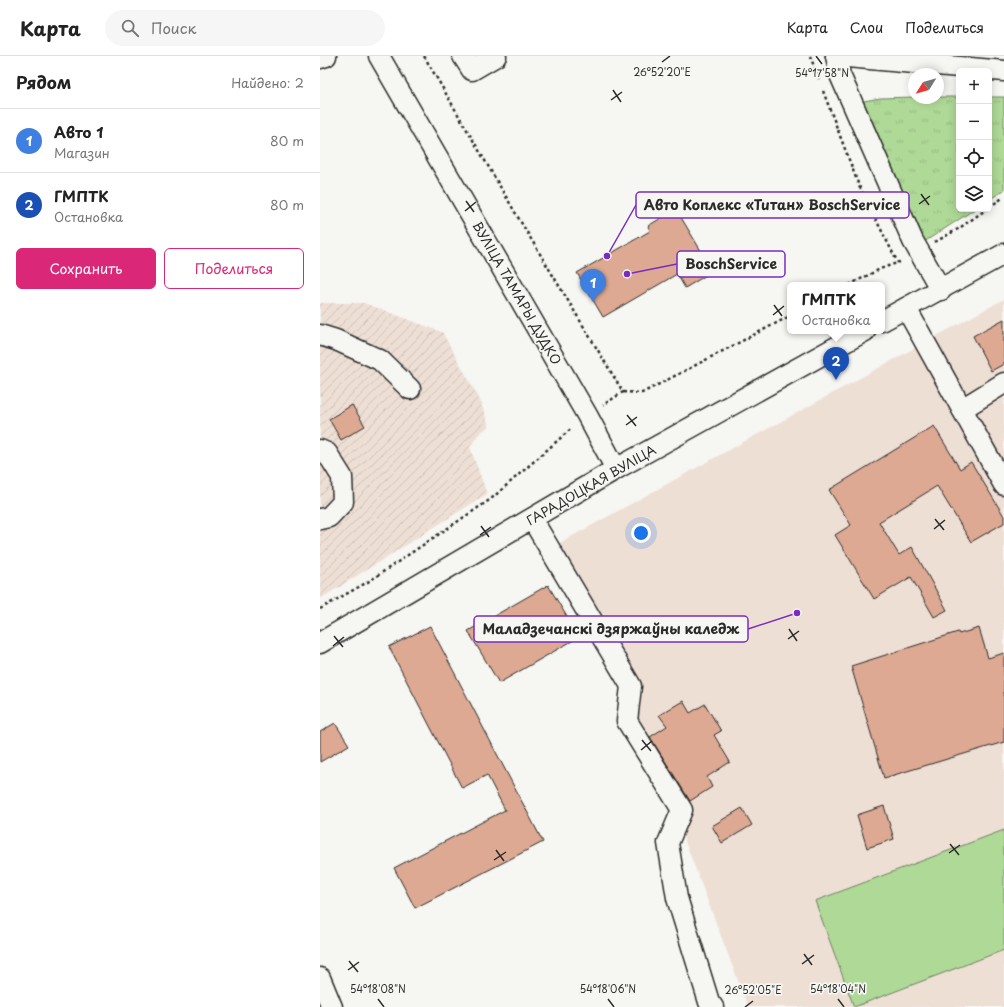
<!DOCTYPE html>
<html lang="ru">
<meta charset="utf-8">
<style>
:root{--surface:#fff;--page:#f6f6f6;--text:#222;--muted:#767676;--line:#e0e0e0;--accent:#db2777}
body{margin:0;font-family:"Playpen Sans",sans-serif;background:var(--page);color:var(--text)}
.controls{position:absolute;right:12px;top:12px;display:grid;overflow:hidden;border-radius:6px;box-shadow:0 2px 10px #0003}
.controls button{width:36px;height:36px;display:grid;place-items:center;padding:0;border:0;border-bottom:1px solid var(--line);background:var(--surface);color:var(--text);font:20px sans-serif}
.compass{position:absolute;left:588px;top:12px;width:36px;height:36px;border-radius:50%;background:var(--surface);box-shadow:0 2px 10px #0003;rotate:233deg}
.you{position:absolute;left:321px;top:477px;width:14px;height:14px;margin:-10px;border:3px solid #fff;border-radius:50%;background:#1a73e8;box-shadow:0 0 0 6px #1a73e833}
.badge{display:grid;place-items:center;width:26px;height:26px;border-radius:50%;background:var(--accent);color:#fff;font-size:13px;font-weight:700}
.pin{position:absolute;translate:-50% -33px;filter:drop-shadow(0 1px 2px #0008)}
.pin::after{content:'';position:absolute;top:21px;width:14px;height:12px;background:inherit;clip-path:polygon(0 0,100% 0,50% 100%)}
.popup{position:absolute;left:467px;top:226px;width:98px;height:52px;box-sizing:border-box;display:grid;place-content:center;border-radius:6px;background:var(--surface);filter:drop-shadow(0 1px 3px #0005);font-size:13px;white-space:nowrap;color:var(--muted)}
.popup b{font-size:15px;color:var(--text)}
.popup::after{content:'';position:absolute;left:50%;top:100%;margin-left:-8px;border:8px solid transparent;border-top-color:var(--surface)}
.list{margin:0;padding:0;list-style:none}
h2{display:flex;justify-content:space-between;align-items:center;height:52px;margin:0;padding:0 16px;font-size:17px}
h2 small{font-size:13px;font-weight:400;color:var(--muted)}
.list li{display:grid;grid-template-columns:26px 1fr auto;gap:12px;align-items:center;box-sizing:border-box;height:64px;padding:0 16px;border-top:1px solid var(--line)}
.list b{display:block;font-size:15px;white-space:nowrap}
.list p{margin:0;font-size:13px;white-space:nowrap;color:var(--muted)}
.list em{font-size:13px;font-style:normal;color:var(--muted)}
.actions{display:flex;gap:8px;padding:12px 16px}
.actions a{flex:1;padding:9px 0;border:1px solid var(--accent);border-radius:6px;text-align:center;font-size:14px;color:var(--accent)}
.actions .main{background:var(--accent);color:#fff}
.icon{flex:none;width:22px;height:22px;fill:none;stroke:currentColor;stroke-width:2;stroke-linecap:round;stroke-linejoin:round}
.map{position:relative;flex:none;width:684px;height:951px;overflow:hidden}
header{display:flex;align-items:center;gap:24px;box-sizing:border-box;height:56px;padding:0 20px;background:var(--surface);border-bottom:1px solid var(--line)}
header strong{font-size:19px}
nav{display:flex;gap:22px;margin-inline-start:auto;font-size:14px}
.search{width:280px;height:36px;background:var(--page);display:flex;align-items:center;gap:10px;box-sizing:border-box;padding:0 14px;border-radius:22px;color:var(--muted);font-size:15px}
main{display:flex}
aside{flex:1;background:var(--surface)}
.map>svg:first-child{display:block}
</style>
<header>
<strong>Карта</strong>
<div class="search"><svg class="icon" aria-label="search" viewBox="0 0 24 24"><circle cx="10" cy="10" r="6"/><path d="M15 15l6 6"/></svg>Поиск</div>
<nav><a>Карта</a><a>Слои</a><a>Поделиться</a></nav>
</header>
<main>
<aside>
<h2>Рядом<small>Найдено: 2</small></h2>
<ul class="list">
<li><span class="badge" style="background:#3f7fe0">1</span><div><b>Авто 1</b><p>Магазин</p></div><em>80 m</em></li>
<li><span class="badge" style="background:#1a4fb4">2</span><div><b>ГМПТК</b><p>Остановка</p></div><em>80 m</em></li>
</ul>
<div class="actions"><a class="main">Сохранить</a><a>Поделиться</a></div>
</aside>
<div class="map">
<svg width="684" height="951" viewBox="0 0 684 951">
<defs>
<pattern id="industrial-furrows" width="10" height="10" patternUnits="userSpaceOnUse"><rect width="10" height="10" fill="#eedfd5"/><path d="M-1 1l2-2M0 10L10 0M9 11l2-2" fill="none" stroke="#ccc0b7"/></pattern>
<pattern id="grass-tufts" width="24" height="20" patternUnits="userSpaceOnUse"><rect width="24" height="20" fill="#afd997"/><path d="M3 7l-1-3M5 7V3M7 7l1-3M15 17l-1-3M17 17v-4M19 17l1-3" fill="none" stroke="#97ba82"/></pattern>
</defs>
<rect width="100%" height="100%" fill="#f6f6f2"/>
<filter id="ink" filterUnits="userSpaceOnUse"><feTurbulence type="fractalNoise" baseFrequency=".025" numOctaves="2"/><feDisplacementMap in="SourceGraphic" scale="8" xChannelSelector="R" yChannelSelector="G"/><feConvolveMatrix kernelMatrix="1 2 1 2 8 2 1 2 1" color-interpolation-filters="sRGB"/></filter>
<g filter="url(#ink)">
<path fill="#eedfd5" d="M 684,243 L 684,951 L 428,951 L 304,625 L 236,489 Z"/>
<path fill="url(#industrial-furrows)" d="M 0,247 L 44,247 L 122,276 L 160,344 L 169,370 L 158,379 L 150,391 L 167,438 L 0,543 Z"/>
<g fill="url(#grass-tufts)" stroke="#6d8261">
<path d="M 594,41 L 639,41 L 639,153 L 655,153 L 604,186 L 538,46 L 561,42 Z"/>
<path d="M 669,41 L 684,41 L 684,134 L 669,144 Z"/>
</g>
<path fill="#afd997" stroke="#6d8261" d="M 684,774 L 684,894 L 534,951 L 495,845 Z"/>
<g fill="#dda992" stroke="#2b2b2b">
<path d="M 356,153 L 393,215 L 365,232 L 357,218 L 283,261 L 257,217 L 330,175 L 328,170 Z"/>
<path d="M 684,263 L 684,308 L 671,315 L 653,280 Z"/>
<path d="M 32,349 L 45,370 L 21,384 L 9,363 Z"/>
<path d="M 614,370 L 640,413 L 651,406 L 684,460 L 684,467 L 651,486 L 617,430 L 559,466 L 579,499 L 592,491 L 627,554 L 614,561 L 591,521 L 554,543 L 515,479 L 531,469 L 509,434 Z"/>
<path d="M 228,529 L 259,581 L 179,627 L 148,575 Z"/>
<path d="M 110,570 L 223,786 L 95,852 L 74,812 L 185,754 L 167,719 L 142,732 L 69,591 Z"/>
<path d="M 659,572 L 668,602 L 684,597 L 684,686 L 564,722 L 531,610 L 638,576 L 639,578 Z"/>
<path d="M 363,645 L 370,657 L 385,648 L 401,675 L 394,679 L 410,706 L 387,721 L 392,731 L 370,745 L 330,681 L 347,670 L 339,659 Z"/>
<path d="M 15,667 L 29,689 L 0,706 L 0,676 Z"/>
<path d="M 564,750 L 574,783 L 547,792 L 537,759 Z"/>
<path d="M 422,752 L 432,769 L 402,787 L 392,770 Z"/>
</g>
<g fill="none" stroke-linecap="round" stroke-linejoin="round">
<defs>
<g id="minor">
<path d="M 59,0 L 267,359 L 296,413"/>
<path d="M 143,0 L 152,14 L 176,0"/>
<path d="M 516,0 L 520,19 L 593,185 L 621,234"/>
<path d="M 516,0 L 684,15"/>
<path d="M 0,2 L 6,0"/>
<path d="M 586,252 L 684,429"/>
<path d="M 562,265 L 684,198"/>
<path d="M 0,279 L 16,284 L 60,304 L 90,333"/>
<path d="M 642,353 L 684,327"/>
<path d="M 0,394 L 7,397 L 22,421 L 23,446 L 9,461 L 0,463"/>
<path d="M 212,463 L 311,630 L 307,665 L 362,754 L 348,787 L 357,842 L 389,946 L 393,951"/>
<path d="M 0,587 L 296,413 L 545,275"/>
<path d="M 0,922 L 12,951"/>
</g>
</defs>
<use href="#minor" stroke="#2b2b2b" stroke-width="23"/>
<g stroke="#2b2b2b" stroke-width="2.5" stroke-dasharray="3 3" stroke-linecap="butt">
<path d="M 104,0 L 199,163 L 303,336 L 283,349"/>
<path d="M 490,0 L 499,23"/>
<path d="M 503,35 L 539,130 L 578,207"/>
<path d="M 669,151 L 684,141"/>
<path d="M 615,186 L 638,173 L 667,153"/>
<path d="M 529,229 L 560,213 L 580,206"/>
<path d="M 303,336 L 322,337 L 470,260"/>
<path d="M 0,553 L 51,524 L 171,443 L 252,372"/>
</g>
<use href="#minor" stroke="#f6f6f2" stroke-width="20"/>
</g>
</g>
<path fill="none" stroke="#2b2b2b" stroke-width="1.5" d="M 496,0 L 502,8M 342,6 L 350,0M 293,34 L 301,46M 291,44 L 302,36M 601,138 L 609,149M 146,145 L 154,156M 599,148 L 610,140M 145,155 L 156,146M 454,249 L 462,260M 453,259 L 464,250M 307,359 L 316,370M 306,369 L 317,361M 615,463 L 624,474M 161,470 L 169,481M 614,473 L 625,464M 160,479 L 171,471M 469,573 L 477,585M 14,580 L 23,591M 468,583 L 479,575M 13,590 L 24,581M 322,684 L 331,695M 321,694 L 332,685M 630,788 L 639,799M 176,794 L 184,805M 629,797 L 640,789M 174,804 L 186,796M 484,898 L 492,909M 29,905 L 38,916M 482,908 L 494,899M 28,914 L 39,906M 58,943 L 64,951M 288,943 L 294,951M 518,943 L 524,951M 425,951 L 433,945"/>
<g text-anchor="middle" stroke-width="3.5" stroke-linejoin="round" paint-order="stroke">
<g font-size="13" fill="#2b2b2b" stroke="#f6f6f2">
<text transform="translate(197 237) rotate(60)" y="5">ВУЛІЦА ТАМАРЫ ДУДКО</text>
<text transform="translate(271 429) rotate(-30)" y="5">ГАРАДОЦКАЯ ВУЛІЦА</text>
</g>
</g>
<g font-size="10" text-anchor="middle" fill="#2b2b2b" stroke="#f6f6f2" stroke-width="3.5" stroke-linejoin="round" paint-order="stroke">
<text x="342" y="20">26°52'20"E</text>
<text x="502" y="21">54°17'58"N</text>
<text x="58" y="937">54°18'08"N</text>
<text x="288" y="937">54°18'06"N</text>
<text x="518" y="937">54°18'04"N</text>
<text x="433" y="938">26°52'05"E</text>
</g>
<path fill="none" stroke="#7b2cbf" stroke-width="1.5" d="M287 200L316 149M307 218L357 208M477 557L428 573"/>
<g fill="#7b2cbf" stroke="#f6f6f2" stroke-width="1.5">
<circle cx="287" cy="200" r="4"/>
<circle cx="307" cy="218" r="4"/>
<circle cx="477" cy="557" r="4"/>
</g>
<g fill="#f6f6f2" stroke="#7b2cbf" stroke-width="1.5">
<rect x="316" y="136" width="273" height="26" rx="4"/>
<rect x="357" y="195" width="108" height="26" rx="4"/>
<rect x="154" y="560" width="274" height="26" rx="4"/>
</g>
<g font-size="14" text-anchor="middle" font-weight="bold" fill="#2b2b2b">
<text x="452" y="154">Авто Коплекс «Титан» BoschService</text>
<text x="411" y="213">BoschService</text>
<text x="291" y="578">Маладзечанскі дзяржаўны каледж</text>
</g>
</svg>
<div class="controls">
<button>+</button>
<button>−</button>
<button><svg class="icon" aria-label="locate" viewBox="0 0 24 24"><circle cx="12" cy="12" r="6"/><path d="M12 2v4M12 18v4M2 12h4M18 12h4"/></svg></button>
<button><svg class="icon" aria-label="layers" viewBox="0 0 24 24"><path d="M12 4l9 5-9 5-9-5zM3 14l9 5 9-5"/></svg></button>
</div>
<svg class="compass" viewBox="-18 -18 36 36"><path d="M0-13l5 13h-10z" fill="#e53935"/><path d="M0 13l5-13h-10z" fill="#767676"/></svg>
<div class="you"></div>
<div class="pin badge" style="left:273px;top:246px;background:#3f7fe0">1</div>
<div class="pin badge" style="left:516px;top:324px;background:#1a4fb4">2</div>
<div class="popup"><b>ГМПТК</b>Остановка</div>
</div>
</main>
